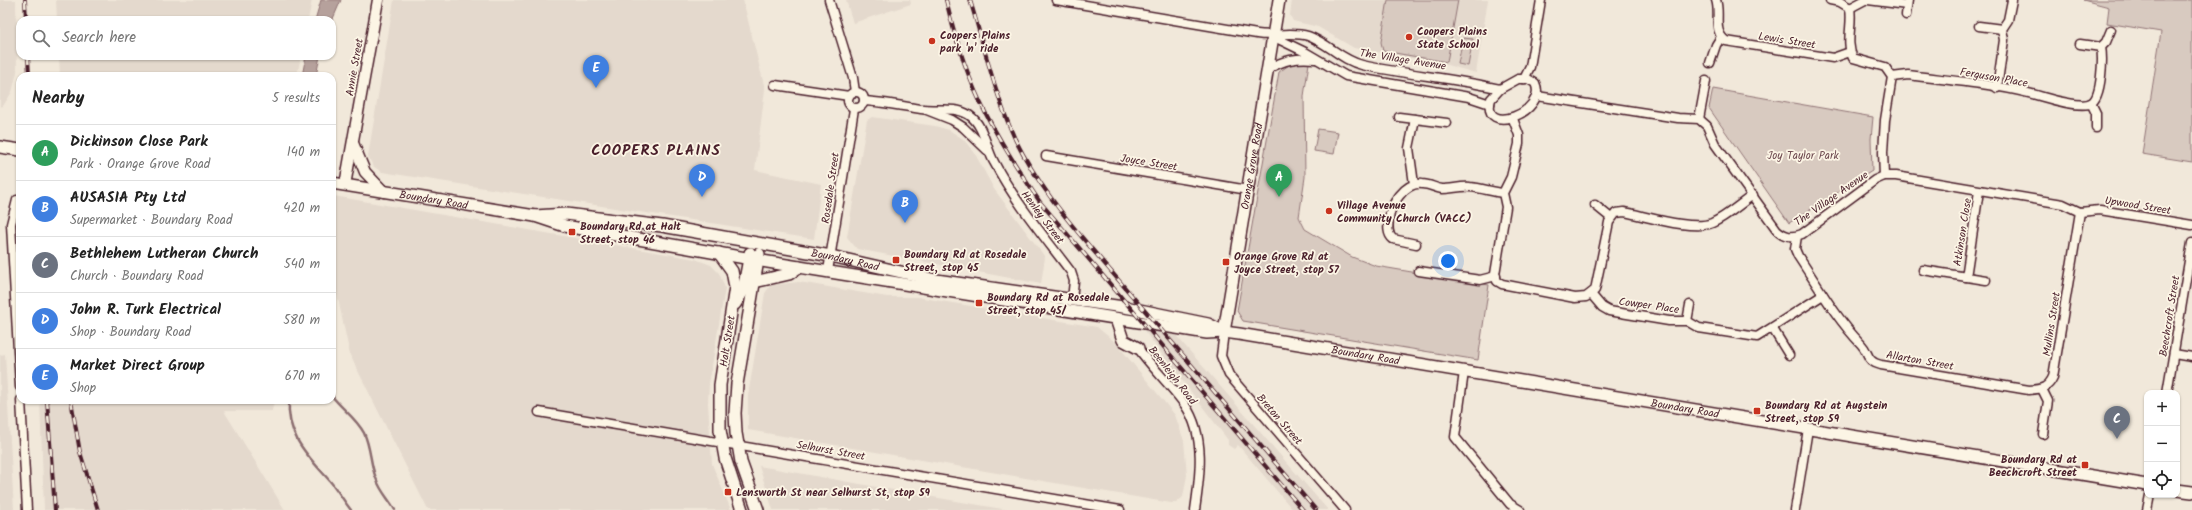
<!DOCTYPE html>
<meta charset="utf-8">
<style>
:root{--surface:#fff;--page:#f2f2f2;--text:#222;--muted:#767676;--line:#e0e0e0;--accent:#7c3aed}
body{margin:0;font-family:Kalam,sans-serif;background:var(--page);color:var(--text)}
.controls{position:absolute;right:12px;bottom:12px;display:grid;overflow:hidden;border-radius:8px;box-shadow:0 1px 3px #0004}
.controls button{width:36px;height:36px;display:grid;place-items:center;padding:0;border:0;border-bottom:1px solid var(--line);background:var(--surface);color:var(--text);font:20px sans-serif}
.you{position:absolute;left:1448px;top:261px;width:14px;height:14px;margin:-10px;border:3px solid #fff;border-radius:50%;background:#1a73e8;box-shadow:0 0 0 6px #1a73e833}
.badge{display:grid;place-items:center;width:26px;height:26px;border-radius:50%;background:var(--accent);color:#fff;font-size:13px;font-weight:700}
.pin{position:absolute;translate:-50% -33px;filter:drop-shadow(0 1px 2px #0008)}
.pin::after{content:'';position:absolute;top:21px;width:14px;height:12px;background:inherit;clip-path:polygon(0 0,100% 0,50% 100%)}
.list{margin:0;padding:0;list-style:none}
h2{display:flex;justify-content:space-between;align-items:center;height:52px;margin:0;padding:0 16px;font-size:17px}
h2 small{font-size:13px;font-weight:400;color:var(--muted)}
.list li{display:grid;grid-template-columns:26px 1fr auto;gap:12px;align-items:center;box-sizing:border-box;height:56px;padding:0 16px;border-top:1px solid var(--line)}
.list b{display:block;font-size:15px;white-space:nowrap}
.list p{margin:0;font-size:13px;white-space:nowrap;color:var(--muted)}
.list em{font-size:13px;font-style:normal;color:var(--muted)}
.icon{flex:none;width:22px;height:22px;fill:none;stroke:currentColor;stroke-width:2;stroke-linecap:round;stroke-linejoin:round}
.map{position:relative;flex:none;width:2192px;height:510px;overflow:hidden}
.search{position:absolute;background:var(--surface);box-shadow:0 1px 3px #0004;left:16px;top:16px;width:320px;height:44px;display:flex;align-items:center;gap:10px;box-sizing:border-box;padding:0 14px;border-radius:12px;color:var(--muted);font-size:15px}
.panel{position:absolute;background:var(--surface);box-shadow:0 1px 3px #0004;left:16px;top:72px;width:320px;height:332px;border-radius:12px}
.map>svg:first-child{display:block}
</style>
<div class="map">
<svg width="2192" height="510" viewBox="0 0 2192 510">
<rect width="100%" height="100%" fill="#f1e8da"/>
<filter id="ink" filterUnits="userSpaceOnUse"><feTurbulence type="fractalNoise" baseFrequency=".025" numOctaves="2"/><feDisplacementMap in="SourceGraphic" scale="8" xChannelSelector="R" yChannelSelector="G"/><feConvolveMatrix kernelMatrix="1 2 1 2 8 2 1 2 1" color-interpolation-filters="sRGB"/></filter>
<g filter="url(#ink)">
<g fill="#e4d9cd">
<path d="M 0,0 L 16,0 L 17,72 L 12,92 L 3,106 L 0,107 Z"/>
<path d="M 56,0 L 312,0 L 308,20 L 57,20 Z"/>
<path d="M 394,0 L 743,0 L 765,89 L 755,170 L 821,184 L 814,239 L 382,172 L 373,166 L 368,156 Z"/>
<path d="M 846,0 L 910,0 L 911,4 L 853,23 Z"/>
<path d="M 1292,0 L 1488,0 L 1476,73 L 1440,63 L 1354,48 L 1318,27 L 1293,21 L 1290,15 Z"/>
<path d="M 59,56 L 301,56 L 297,76 L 60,76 Z"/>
<path d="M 872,117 L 935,126 L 949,130 L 963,139 L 974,152 L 994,189 L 1045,257 L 1041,284 L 857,249 L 847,237 L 867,120 Z"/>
<path d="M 334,196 L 695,259 L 711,265 L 719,273 L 725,288 L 709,384 L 708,403 L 712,464 L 731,510 L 428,510 L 350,355 L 332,271 L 332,209 Z"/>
<path d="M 799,282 L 887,297 L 917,297 L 1097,327 L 1116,343 L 1175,415 L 1184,441 L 1187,475 L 1183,497 L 1176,503 L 1171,503 L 748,430 L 748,396 L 765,293 L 771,285 Z"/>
<path d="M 1142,328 L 1173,332 L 1328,510 L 1293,510 L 1238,445 L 1234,449 L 1228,445 L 1228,440 Z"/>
<path d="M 5,354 L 14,510 L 0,510 L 0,355 Z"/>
<path d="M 40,400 L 274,400 L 272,411 L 224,411 L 285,510 L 44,510 Z"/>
<path d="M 759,466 L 927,496 L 1008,510 L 773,510 Z"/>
</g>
<g fill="#d8cac0" stroke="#917476">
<path d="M 1388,0 L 1458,0 L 1447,62 L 1383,51 L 1381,42 Z"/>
<path d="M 2083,0 L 2192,0 L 2192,162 L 2142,154 L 2161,32 L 2107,23 L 2109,7 Z"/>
<path d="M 1463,38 L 1473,39 L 1468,66 L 1458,64 Z"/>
<path d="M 1292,63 L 1309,63 L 1304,96 L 1305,177 L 1299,217 L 1305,229 L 1352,257 L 1376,266 L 1489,285 L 1478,360 L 1243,321 L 1237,311 L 1279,72 Z"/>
<path d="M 1713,89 L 1873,117 L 1871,139 L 1872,171 L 1789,223 L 1709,108 Z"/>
<path d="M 1318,129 L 1338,132 L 1334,154 L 1314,151 Z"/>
</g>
<g fill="#b6a19c" stroke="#8b6d6f">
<path d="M 321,0 L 341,0 L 332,21 L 315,20 Z"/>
<path d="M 306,56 L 320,56 L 316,76 L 302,76 Z"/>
</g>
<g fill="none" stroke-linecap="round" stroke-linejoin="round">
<g stroke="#8b6d6f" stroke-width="2.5">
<path d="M 332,396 C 342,409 356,418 364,433 C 371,448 370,464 376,478 C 380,491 389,499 395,510"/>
<path d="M 289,400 C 286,435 307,455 329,480 C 337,489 343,500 351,510"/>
</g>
<defs>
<g id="minor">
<path d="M 829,0 L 853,78 L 855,92"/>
<path d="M 1056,0 L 1257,34 C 1274,37 1291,31 1308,36 C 1328,43 1341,60 1362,65 C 1408,75 1455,78 1500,89"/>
<path d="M 1716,0 C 1721,14 1712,31 1726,41 L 1833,58 L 1850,52"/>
<path d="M 1830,0 L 1840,2 L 1850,8 C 1853,25 1845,42 1853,58 L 1885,67 L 1892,77 L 1885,120 L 1883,152 L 1884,176"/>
<path d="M 1868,0 L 1907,5"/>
<path d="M 1850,8 L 1865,0"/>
<path d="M 1906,15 L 1908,0"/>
<path d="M 1979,26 L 2002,29"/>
<path d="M 1274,37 L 1305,52 L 1346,76 L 1469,97 L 1490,104"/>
<path d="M 2101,47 L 2106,42 L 2111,30"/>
<path d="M 1710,63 L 1716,45 L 1721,37"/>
<path d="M 1268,69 C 1284,60 1296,57 1315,59"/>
<path d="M 1892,77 L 1908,75 C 1952,81 2000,84 2043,97 C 2053,100 2083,108 2091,103 C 2102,97 2103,58 2101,47 L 2080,44"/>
<path d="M 1518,79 L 1528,79 L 1535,83 C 1549,112 1480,138 1491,99 L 1500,89 Z"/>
<path d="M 1524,79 L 1530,67 L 1541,0"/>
<path d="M 775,85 L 849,96"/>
<path d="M 1997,88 L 2004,40 L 2002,29 L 2008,20 L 2012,0"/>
<circle cx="856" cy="100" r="8"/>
<path d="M 1537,96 L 1678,118 L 1699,119 L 1707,126 L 1715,144 L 1777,230 C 1785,237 1792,238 1802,234 L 1875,180 L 1884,176 L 1896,176 L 2063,204 L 2080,212"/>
<path d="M 864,101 C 883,102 902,106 921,109 C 937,111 955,106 969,115 C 984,125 986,148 994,162 C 1015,202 1044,236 1071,272 L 1074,281 L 1072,299"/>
<path d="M 2091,103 L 2096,113 L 2096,128"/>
<path d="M 924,109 L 952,120 L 963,127 L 987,150"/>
<path d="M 1399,117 L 1447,123"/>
<path d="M 1513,119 L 1519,135 L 1519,144 L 1511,177 L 1503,193 L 1506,207 L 1495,274 L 1497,281 L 1502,284 L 1575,298 L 1586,297 L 1595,290 L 1609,222 L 1616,213 L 1624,212 C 1646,216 1692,231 1712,223 C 1726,217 1740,204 1753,195"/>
<path d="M 1699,119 L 1706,81"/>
<path d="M 1046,156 L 1248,190"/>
<path d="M 1414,184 L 1409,148 L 1415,119"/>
<path d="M 17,200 L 11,224 L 20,387"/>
<path d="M 1595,205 L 1611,218"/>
<path d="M 2080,212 L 2100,210 L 2192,225"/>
<path d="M 1797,236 L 1795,249 L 1798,256 C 1818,286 1836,318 1861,344 C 1870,353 1865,361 1881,365 L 2029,390 C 2042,389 2048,388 2053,377 L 2080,212"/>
<path d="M 1416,244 L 1393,239 C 1387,234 1388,226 1389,219 C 1390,205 1405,182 1422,184 C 1429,184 1435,188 1442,189 C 1452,189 1461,186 1470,187 C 1482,188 1492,192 1503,193"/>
<path d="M 1923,270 L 1986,280"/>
<path d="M 828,271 L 854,109"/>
<path d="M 1419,271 L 1480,280 L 1496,276"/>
<path d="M 1966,277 L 1979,191"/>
<path d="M 1591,294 L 1602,307 L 1609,311 L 1669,321 L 1687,321 L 1699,328 L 1757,337 L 1823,295"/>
<path d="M 1687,321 L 1690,305"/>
<path d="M 1773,329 L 1789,355"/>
<path d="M 1224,332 L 1221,356 L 1229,375 L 1345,510"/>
<path d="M 1138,348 C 1152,368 1171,385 1185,405 C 1206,436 1200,476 1195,510"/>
<path d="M 2174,354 L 2192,357"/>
<path d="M 1464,372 L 1455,437 L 1510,504 L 1520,510"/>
<path d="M 2042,389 L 2048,401 L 2043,434"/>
<path d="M 2167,393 L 2192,243"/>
<path d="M 21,400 L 27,510"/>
<path d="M 539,412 L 1120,510"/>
<path d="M 1795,510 L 1808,429"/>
<path d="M 2147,510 L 2150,495"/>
</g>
<g id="tertiary">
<path d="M 353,143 L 365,172 L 384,192"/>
<path d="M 345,185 L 378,0"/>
</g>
<g id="secondary">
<path d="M 0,147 L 20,150"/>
<path id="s1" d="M 332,183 L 535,216 L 565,226 L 768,262 L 1207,333 L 1224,332"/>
<path id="s2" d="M 535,216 L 566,214 L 662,226 L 831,256 L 936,280 L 1130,308 L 1208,324 L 1224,332 L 1239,334 L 2147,485"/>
<path d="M 719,253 L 732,271 L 735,287 L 720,385 L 720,430 L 725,458 L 742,510"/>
<path d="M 754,282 L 789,274 L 799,267"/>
<path d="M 735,304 L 743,291 L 750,253"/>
<path d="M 1116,319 L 1123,340 L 1138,348"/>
<path id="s3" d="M 1224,332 L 1279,0"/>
<path d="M 2177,490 L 2192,492"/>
<path d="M 758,510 L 741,462 L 736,433 L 735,413 L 737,384 L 759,254"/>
</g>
</defs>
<use href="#minor" stroke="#4a1f2b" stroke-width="11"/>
<use href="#tertiary" stroke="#4a1f2b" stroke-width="13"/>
<use href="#secondary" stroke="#4a1f2b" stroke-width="14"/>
<use href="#minor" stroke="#fcf5e5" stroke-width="8"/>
<use href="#tertiary" stroke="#fcf5e5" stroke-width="10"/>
<use href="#secondary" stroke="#fcf5e5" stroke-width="11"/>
<defs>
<g id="rail">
<path d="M 25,0 L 26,20"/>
<path d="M 946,0 C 955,38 968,79 986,114 C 1002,145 1021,174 1040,202 L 1303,510"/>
<path d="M 970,0 C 984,46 995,95 1015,139 C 1036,182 1066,219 1097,255 L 1316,510"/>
<path d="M 28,56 L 29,76"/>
<path d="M 47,400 L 55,510"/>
<path d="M 71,400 L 80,452 L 98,510"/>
</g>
</defs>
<use href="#rail" stroke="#4a1f2b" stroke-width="4"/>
<use href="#rail" stroke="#fcf5e5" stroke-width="2.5" stroke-dasharray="8" stroke-linecap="butt"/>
</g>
</g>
<g fill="#c8321e" stroke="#fcf5e5" stroke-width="1.5">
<circle cx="1409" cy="37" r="4"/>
<circle cx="932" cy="41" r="4"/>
<circle cx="1329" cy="211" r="4"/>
<rect x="568" y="228" width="8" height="8" rx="2"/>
<rect x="892" y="256" width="8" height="8" rx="2"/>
<rect x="1222" y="258" width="8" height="8" rx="2"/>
<rect x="975" y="299" width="8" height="8" rx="2"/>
<rect x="1753" y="407" width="8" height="8" rx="2"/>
<rect x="2081" y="461" width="8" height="8" rx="2"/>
<rect x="724" y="488" width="8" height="8" rx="2"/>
</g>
<g text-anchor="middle" stroke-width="3.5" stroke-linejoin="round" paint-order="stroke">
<g font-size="11" font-weight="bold" fill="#4a1f2b" stroke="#fcf5e5" text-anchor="start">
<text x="1417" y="35">Coopers Plains<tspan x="1417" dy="13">State School</tspan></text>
<text x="940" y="39">Coopers Plains<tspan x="940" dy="13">park 'n' ride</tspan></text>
<text x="1337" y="209">Village Avenue<tspan x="1337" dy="13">Community Church (VACC)</tspan></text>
<text x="580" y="230">Boundary Rd at Halt<tspan x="580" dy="13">Street, stop 46</tspan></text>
<text x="904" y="258">Boundary Rd at Rosedale<tspan x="904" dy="13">Street, stop 45</tspan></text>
<text x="1234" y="260">Orange Grove Rd at<tspan x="1234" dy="13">Joyce Street, stop 57</tspan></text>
<text x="987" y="301">Boundary Rd at Rosedale<tspan x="987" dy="13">Street, stop 45/</tspan></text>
<text x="1765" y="409">Boundary Rd at Augstein<tspan x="1765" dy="13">Street, stop 59</tspan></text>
<text x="2077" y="463" text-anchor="end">Boundary Rd at<tspan x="2077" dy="13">Beechcroft Street</tspan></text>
<text x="736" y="496">Lensworth St near Selhurst St, stop 59</text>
</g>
<g font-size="11" fill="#4a1f2b" stroke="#fcf5e5">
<text transform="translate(1787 40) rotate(9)" y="4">Lewis Street</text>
<text transform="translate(1403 59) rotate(9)" y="4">The Village Avenue</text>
<text transform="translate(354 67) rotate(-80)" y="4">Annie Street</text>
<text transform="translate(1994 77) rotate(10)" y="4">Ferguson Place</text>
<text transform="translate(1149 162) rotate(9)" y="4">Joyce Street</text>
<text dy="4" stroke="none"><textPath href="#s3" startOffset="168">Orange Grove Road</textPath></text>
<text transform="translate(830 188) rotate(-82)" y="4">Rosedale Street</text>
<text transform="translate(1831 198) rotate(-35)" y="4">The Village Avenue</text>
<text dy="4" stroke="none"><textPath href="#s1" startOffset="103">Boundary Road</textPath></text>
<text transform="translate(2138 205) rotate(9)" y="4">Upwood Street</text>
<text transform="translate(1043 217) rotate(53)" y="4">Henley Street</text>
<text transform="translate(1962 232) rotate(-81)" y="4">Atkinson Close</text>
<text dy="4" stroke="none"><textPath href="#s2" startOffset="314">Boundary Road</textPath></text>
<text transform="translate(1649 305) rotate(8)" y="4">Cowper Place</text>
<text transform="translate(2169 316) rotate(-81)" y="4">Beechcroft Street</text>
<text transform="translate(2051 324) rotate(-81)" y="4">Mullins Street</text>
<text transform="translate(727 341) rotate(-81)" y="4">Halt Street</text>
<text dy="4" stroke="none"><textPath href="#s2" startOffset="844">Boundary Road</textPath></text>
<text transform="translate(1920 360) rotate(10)" y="4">Allarton Street</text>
<text transform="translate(1173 375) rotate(52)" y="4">Beenleigh Road</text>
<text dy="4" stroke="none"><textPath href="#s2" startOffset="1168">Boundary Road</textPath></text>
<text transform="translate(1280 419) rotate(49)" y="4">Breton Street</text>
<text transform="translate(831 450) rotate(10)" y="4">Selhurst Street</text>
</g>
<g font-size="11" fill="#6e4a50" stroke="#fcf5e5">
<text x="1803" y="159">Joy Taylor Park</text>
</g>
<g font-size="15" font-weight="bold" letter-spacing="1" fill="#4a1f2b" stroke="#fcf5e5">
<text x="656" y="155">COOPERS PLAINS</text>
</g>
</g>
</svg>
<div class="controls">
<button>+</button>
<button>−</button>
<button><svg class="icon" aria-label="locate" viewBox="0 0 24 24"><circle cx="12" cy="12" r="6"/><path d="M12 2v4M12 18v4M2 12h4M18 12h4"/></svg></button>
</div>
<div class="you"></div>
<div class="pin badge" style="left:1279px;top:197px;background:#2e9e5b">A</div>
<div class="pin badge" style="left:905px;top:223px;background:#3f7fe0">B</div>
<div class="pin badge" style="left:2117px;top:439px;background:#6b7280">C</div>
<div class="pin badge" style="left:702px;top:197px;background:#3f7fe0">D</div>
<div class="pin badge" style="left:596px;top:88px;background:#3f7fe0">E</div>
<div class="search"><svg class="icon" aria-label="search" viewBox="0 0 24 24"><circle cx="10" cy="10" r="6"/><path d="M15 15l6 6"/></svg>Search here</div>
<section class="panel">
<h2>Nearby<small>5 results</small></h2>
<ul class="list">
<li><span class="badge" style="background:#2e9e5b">A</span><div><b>Dickinson Close Park</b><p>Park · Orange Grove Road</p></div><em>140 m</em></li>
<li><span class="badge" style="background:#3f7fe0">B</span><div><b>AUSASIA Pty Ltd</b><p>Supermarket · Boundary Road</p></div><em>420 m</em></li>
<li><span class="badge" style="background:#6b7280">C</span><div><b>Bethlehem Lutheran Church</b><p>Church · Boundary Road</p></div><em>540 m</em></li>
<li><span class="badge" style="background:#3f7fe0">D</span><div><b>John R. Turk Electrical</b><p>Shop · Boundary Road</p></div><em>580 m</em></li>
<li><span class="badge" style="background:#3f7fe0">E</span><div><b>Market Direct Group</b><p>Shop</p></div><em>670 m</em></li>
</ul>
</section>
</div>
